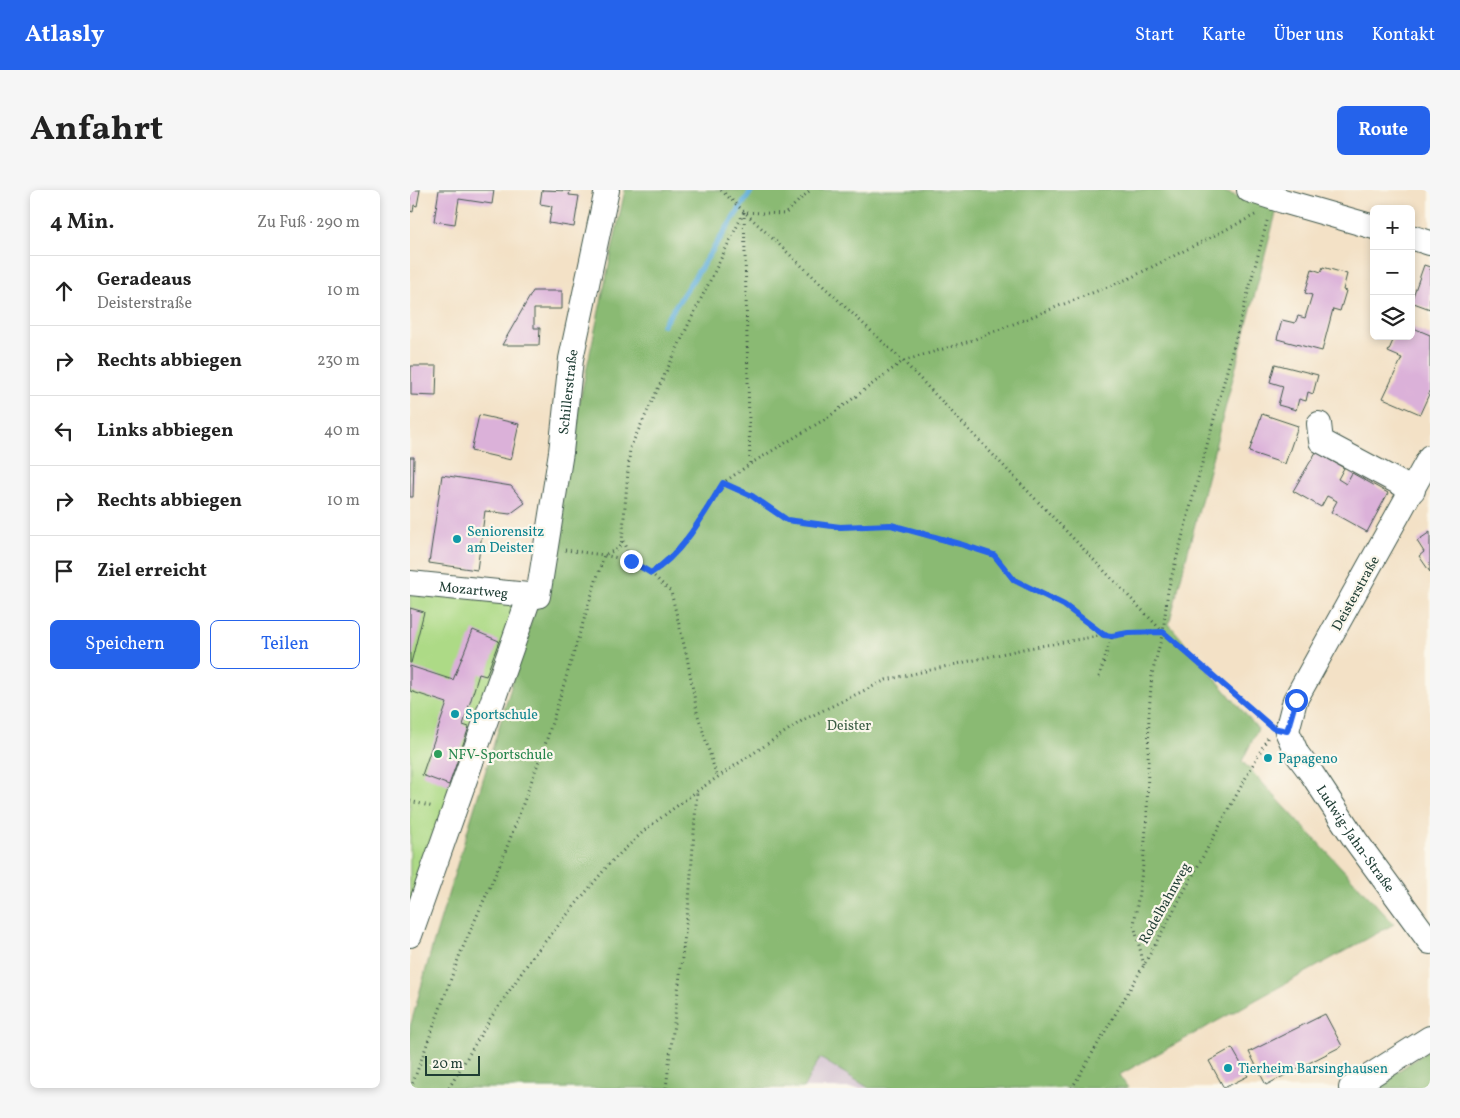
<!DOCTYPE html>
<html lang="de">
<meta charset="utf-8">
<style>
:root{--surface:#fff;--page:#f6f6f6;--text:#222;--muted:#767676;--line:#e0e0e0;--accent:#2563eb}
body{margin:0;font-family:Vollkorn,serif;background:var(--page);color:var(--text)}
.controls{position:absolute;right:15px;top:15px;display:grid;overflow:hidden;border-radius:8px;box-shadow:0 2px 8px #0003}
.controls button{width:45px;height:45px;display:grid;place-items:center;padding:0;border:0;border-bottom:1px solid var(--line);background:var(--surface);color:var(--text);font:25px sans-serif}
.scale{position:absolute;left:15px;bottom:12px;width:55px;box-sizing:border-box;padding-left:5px;border:2px solid #1f3d34;border-top:0;font-size:14px;line-height:18px;white-space:nowrap;color:#1f3d34;-webkit-text-stroke:4px #fbf7ec;paint-order:stroke}
.stop{position:absolute;width:15px;height:15px;margin:-11px;border:4px solid #2563eb;border-radius:50%;background:#fff}
.stop.end{background:#2563eb;border-color:#fff;box-shadow:0 1px 5px #0008}
.list{margin:0;padding:0;list-style:none}
h2{display:flex;justify-content:space-between;align-items:center;height:65px;margin:0;padding:0 20px;font-size:21px}
h2 small{font-size:16px;font-weight:400;color:var(--muted)}
.list li{display:grid;grid-template-columns:32px 1fr auto;gap:15px;align-items:center;box-sizing:border-box;height:70px;padding:0 20px;border-top:1px solid var(--line)}
.list b{display:block;font-size:19px;white-space:nowrap}
.list p{margin:0;font-size:16px;white-space:nowrap;color:var(--muted)}
.list em{font-size:16px;font-style:normal;color:var(--muted)}
.actions{display:flex;gap:10px;padding:15px 20px}
.actions a{flex:1;padding:11px 0;border:1px solid var(--accent);border-radius:8px;text-align:center;font-size:18px;color:var(--accent)}
.actions .main{background:var(--accent);color:#fff}
.icon{flex:none;width:28px;height:28px;fill:none;stroke:currentColor;stroke-width:2;stroke-linecap:round;stroke-linejoin:round}
.map{position:relative;flex:none;width:1020px;height:898px;overflow:hidden;border-radius:8px}
header{display:flex;align-items:center;gap:30px;box-sizing:border-box;height:70px;padding:0 25px;background:var(--accent);color:#fff}
header strong{font-size:24px}
nav{display:flex;gap:28px;margin-inline-start:auto;font-size:18px}
.intro{display:flex;align-items:center;justify-content:space-between;box-sizing:border-box;height:120px;padding:0 30px}
h1{margin:0;font-size:35px}
.button{padding:12px 22px;border-radius:8px;background:var(--accent);color:#fff;font-size:18px;font-weight:700}
main{display:flex;gap:30px;padding:0 30px}
aside{flex:1;background:var(--surface);border-radius:8px;box-shadow:0 2px 8px #0003}
.map>svg:first-child{display:block}
</style>
<header>
<strong>Atlasly</strong>
<nav><a>Start</a><a>Karte</a><a>Über uns</a><a>Kontakt</a></nav>
</header>
<div class="intro"><h1>Anfahrt</h1><a class="button">Route</a></div>
<main>
<aside>
<h2>4 Min.<small>Zu Fuß · 290 m</small></h2>
<ul class="list">
<li><svg class="icon" aria-label="ahead" viewBox="0 0 24 24"><path d="M12 20V5M6 11l6-6 6 6"/></svg><div><b>Geradeaus</b><p>Deisterstraße</p></div><em>10 m</em></li>
<li><svg class="icon" aria-label="right" viewBox="0 0 24 24"><path d="M7 20v-9h11M14 6l5 5-5 5"/></svg><div><b>Rechts abbiegen</b></div><em>230 m</em></li>
<li><svg class="icon" aria-label="left" viewBox="0 0 24 24"><path d="M17 20v-9H6M10 6l-5 5 5 5"/></svg><div><b>Links abbiegen</b></div><em>40 m</em></li>
<li><svg class="icon" aria-label="right" viewBox="0 0 24 24"><path d="M7 20v-9h11M14 6l5 5-5 5"/></svg><div><b>Rechts abbiegen</b></div><em>10 m</em></li>
<li><svg class="icon" aria-label="arrive" viewBox="0 0 24 24"><path d="M6 21V4h12l-3 4 3 4H6"/></svg><div><b>Ziel erreicht</b></div></li>
</ul>
<div class="actions"><a class="main">Speichern</a><a>Teilen</a></div>
</aside>
<div class="map">
<svg width="1020" height="898" viewBox="0 0 1020 898">
<rect width="100%" height="100%" fill="#fbf7ec"/>
<filter id="ink" filterUnits="userSpaceOnUse"><feTurbulence type="fractalNoise" baseFrequency=".02" numOctaves="2"/><feDisplacementMap in="SourceGraphic" scale="10" xChannelSelector="R" yChannelSelector="G"/><feConvolveMatrix kernelMatrix="1 2 1 2 8 2 1 2 1" color-interpolation-filters="sRGB"/></filter>
<filter id="wash" filterUnits="userSpaceOnUse"><feTurbulence type="fractalNoise" baseFrequency=".0096" numOctaves="4" result="noise"/><feDisplacementMap in="SourceGraphic" scale="20" xChannelSelector="R" yChannelSelector="G"/><feGaussianBlur stdDeviation="1.12" result="paint"/><feColorMatrix in="noise" values="0 0 0 0 0 0 0 0 0 0 0 0 0 0 0 0 0 1.4 0 .05"/><feComposite in="paint" operator="in"/></filter>
<g filter="url(#wash)">
<rect width="100%" height="100%" fill="#f3e1c6"/>
<path fill="#cfbdcf" d="M 410,868 L 459,898 L 393,898 Z"/>
<path fill="#adda86" stroke="#668c5d" d="M 0,397 L 111,408 L 0,721 Z"/>
<g fill="#8aba73" stroke="#547c54">
<path d="M 215,0 L 808,0 L 867,19 L 759,434 L 848,539 L 832,571 L 984,734 L 709,885 L 718,898 L 459,898 L 410,868 L 393,898 L 0,898 L 0,837 L 21,761 L 126,415 Z"/>
<path d="M 1020,859 L 1020,898 L 964,898 Z"/>
</g>
<g fill="none" stroke-linecap="round" stroke-linejoin="round">
<path stroke="#60afda" stroke-width="5.5" d="M 253,135 L 342,0"/>
</g>
<g id="blocks">
<g fill="#dbb1d9">
<path d="M 0,0 L 10,0 L 7,16 L 4,15 L 3,22 L 0,21 Z"/>
<path d="M 29,0 L 84,0 L 82,14 L 49,9 L 45,34 L 24,31 Z"/>
<path d="M 132,0 L 160,1 L 159,5 L 169,6 L 164,37 L 139,33 L 142,16 L 130,14 Z"/>
<path d="M 1014,75 L 1020,77 L 1020,119 L 1001,112 Z"/>
<path d="M 913,77 L 937,84 L 933,100 L 936,101 L 930,121 L 923,119 L 912,161 L 867,149 L 872,130 L 885,133 L 888,126 L 895,128 L 902,105 L 895,103 L 902,79 L 911,82 Z"/>
<path d="M 123,101 L 152,101 L 152,119 L 124,119 L 124,138 L 130,138 L 129,155 L 92,155 Z"/>
<path d="M 1001,137 L 1020,145 L 1020,202 L 1010,224 L 973,208 L 992,168 L 978,162 L 985,146 L 1001,146 Z"/>
<path d="M 865,174 L 908,185 L 903,204 L 898,202 L 896,211 L 889,209 L 886,220 L 868,215 L 873,196 L 860,192 Z"/>
<path d="M 1,176 L 27,176 L 26,206 L 1,205 Z"/>
<path d="M 852,224 L 888,236 L 875,274 L 839,262 Z"/>
<path d="M 69,225 L 109,234 L 101,270 L 61,261 Z"/>
<path d="M 906,262 L 934,278 L 928,289 L 936,294 L 942,283 L 978,303 L 957,342 L 921,322 L 927,311 L 917,306 L 911,317 L 883,301 Z"/>
<path d="M 0,267 L 4,267 L 3,307 L 0,307 Z"/>
<path d="M 32,285 L 101,296 L 115,313 L 100,324 L 75,321 L 67,380 L 19,373 Z"/>
<path d="M 1020,342 L 1020,382 L 1009,366 L 1014,362 L 1007,351 Z"/>
<path d="M 0,418 L 14,422 L 1,473 L 0,473 Z"/>
<path d="M 63,440 L 89,451 L 76,486 L 69,484 L 53,535 L 59,537 L 39,595 L 12,585 L 37,513 L 0,501 L 0,476 L 43,490 Z"/>
<path d="M 915,824 L 932,856 L 856,895 L 839,862 Z"/>
<path d="M 822,858 L 838,886 L 814,898 L 799,871 Z"/>
</g>
</g>
</g>
<g filter="url(#ink)">
<use href="#blocks" fill-opacity="0" stroke="#3f564a" stroke-width="1"/>
<g fill="none" stroke-linecap="round" stroke-linejoin="round">
<defs>
<g id="minor">
<path d="M 839,0 L 873,11 L 964,37"/>
<path d="M 1001,47 L 1020,53"/>
<path d="M 909,234 L 911,251 L 1003,300"/>
<path id="s1" d="M 1020,267 L 885,510 L 877,541 L 887,564 L 902,584 L 946,651 L 1020,752"/>
<path id="s2" d="M 0,393 L 128,406 L 151,262 L 161,169 L 197,0"/>
<path d="M 0,745 L 120,405"/>
<path d="M 941,898 L 1020,848"/>
</g>
</defs>
<use href="#minor" stroke="#3f564a" stroke-width="26"/>
<g stroke="#3f564a" stroke-width="3" stroke-dasharray="1 4" stroke-linecap="butt">
<path d="M 311,0 L 493,171 L 753,442 L 858,534"/>
<path d="M 334,22 L 340,274"/>
<path d="M 313,293 L 342,306 L 377,330 L 430,337 L 481,335 L 550,354 L 584,365 L 604,390 L 654,415 L 693,445"/>
<path d="M 213,351 L 221,371"/>
<path d="M 155,360 L 194,365 L 221,371 L 241,383 L 261,402 L 277,467 L 287,522 L 307,587"/>
<path d="M 241,383 L 250,377 L 276,351 L 313,293 L 340,274 L 417,228 L 493,171 L 560,151 L 720,88 L 847,24"/>
<path d="M 689,487 L 702,446"/>
<path d="M 0,611 L 23,617"/>
<path d="M 734,775 L 724,735 L 733,675 L 737,625 L 739,522 L 742,484 L 753,442 L 758,400 L 858,28"/>
<path d="M 1,898 L 50,764 L 94,665 L 136,552 L 194,365 L 208,359 L 212,351 L 220,258 L 282,127 L 334,22 L 375,24 L 400,0"/>
<path d="M 39,898 L 80,829 L 123,766 L 200,673 L 236,639 L 287,601 L 393,530 L 476,490 L 613,459 L 694,445 L 702,446 L 718,443 L 753,442"/>
<path d="M 256,898 L 279,711 L 287,601"/>
<path d="M 662,898 L 734,775 L 858,547"/>
</g>
<use href="#minor" stroke="#fff" stroke-width="24"/>
</g>
</g>
<g fill="none" stroke-linecap="round" stroke-linejoin="round" filter="url(#ink)">
<path stroke="#2563eb" stroke-width="6" d="M 221,371 L 241,383 C 274,362 293,325 313,293 L 342,306 L 377,330 L 430,337 L 481,335 L 550,354 L 584,365 L 604,390 L 654,415 L 694,445 L 702,446 L 718,443 L 753,442 L 863,538 L 877,541 L 886,510"/>
</g>
<g fill="#0f9aa8" stroke="#fbf7ec" stroke-width="2">
<circle cx="47" cy="349" r="5"/>
<circle cx="45" cy="524" r="5"/>
<circle cx="858" cy="568" r="5"/>
<circle cx="818" cy="878" r="5"/>
</g>
<circle fill="#2e9e5b" stroke="#fbf7ec" stroke-width="2" cx="28" cy="564" r="5"/>
<g text-anchor="middle" stroke-width="4.5" stroke-linejoin="round" paint-order="stroke">
<g font-size="14" fill="#1f3d34" stroke="#fbf7ec">
<text dy="5" stroke="none"><textPath href="#s2" startOffset="335">Schillerstraße</textPath></text>
<text dy="5" stroke="none"><textPath href="#s2" startOffset="64">Mozartweg</textPath></text>
<text transform="translate(945 403) rotate(-61)" y="5">Deisterstraße</text>
<text dy="5" stroke="none"><textPath href="#s1" startOffset="438">Ludwig-Jahn-Straße</textPath></text>
<text transform="translate(754 713) rotate(-61)" y="5">Rodelbahnweg</text>
</g>
<g font-size="14" fill="#0d838f" stroke="#fbf7ec" text-anchor="start">
<text x="57" y="346">Seniorensitz<tspan x="57" dy="16">am Deister</tspan></text>
<text x="55" y="529">Sportschule</text>
<text x="868" y="573">Papageno</text>
<text x="828" y="883">Tierheim Barsinghausen</text>
</g>
<g font-size="14" fill="#3b5c44" stroke="#fbf7ec">
<text x="439" y="540">Deister</text>
</g>
<g font-size="14" fill="#27864d" stroke="#fbf7ec" text-anchor="start">
<text x="38" y="569">NFV-Sportschule</text>
</g>
</g>
</svg>
<div class="controls">
<button>+</button>
<button>−</button>
<button><svg class="icon" aria-label="layers" viewBox="0 0 24 24"><path d="M12 4l9 5-9 5-9-5zM3 14l9 5 9-5"/></svg></button>
</div>
<div class="scale">20 m</div>
<div class="stop" style="left:886px;top:510px"></div>
<div class="stop end" style="left:221px;top:371px"></div>
</div>
</main>
